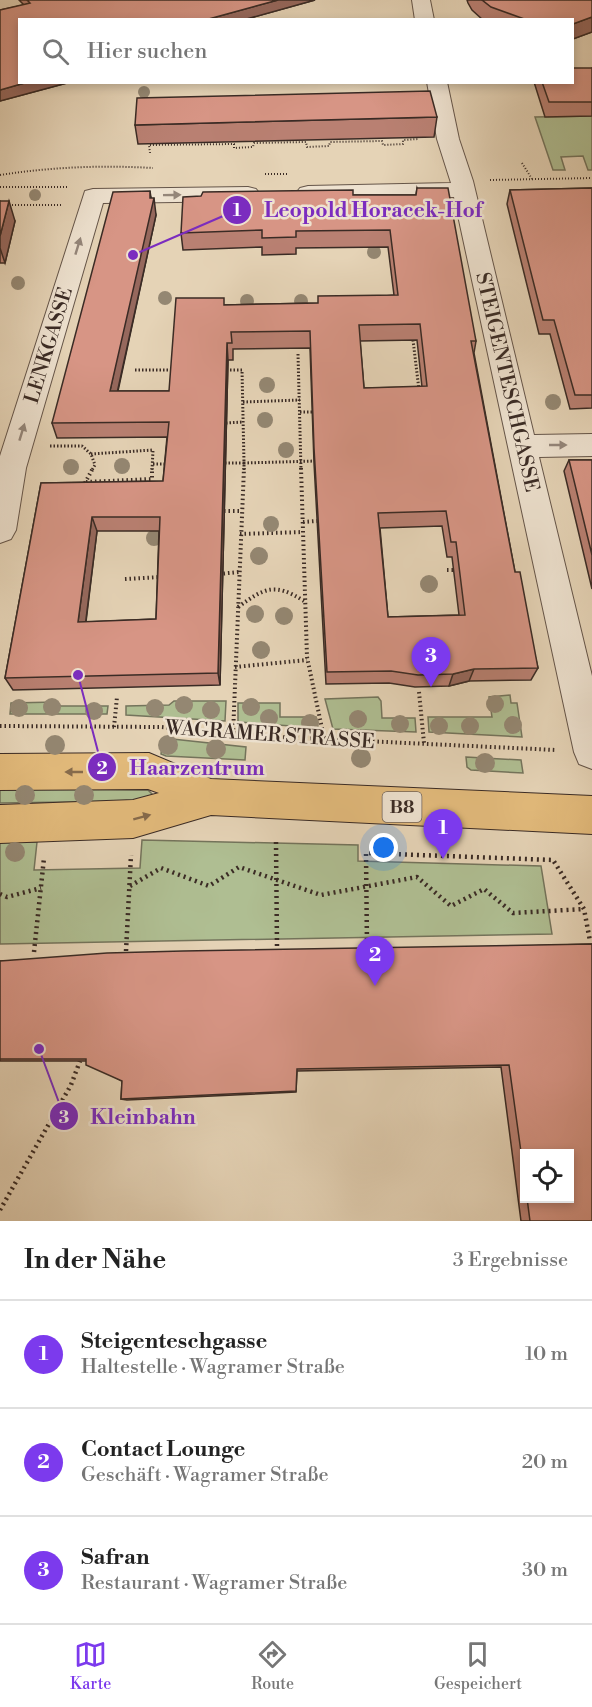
<!DOCTYPE html>
<html lang="de">
<meta charset="utf-8">
<style>
:root{--surface:#fff;--page:#f6f6f6;--text:#222;--muted:#767676;--line:#e0e0e0;--accent:#7c3aed}
body{margin:0;font-family:"Libre Bodoni",serif;background:var(--page);color:var(--text)}
.controls{position:absolute;right:18px;bottom:18px;display:grid;overflow:hidden;border-radius:0px;box-shadow:0 3px 9px #0003}
.controls button{width:54px;height:54px;display:grid;place-items:center;padding:0;border:0;border-bottom:2px solid var(--line);background:var(--surface);color:var(--text);font:30px sans-serif}
.you{position:absolute;left:384px;top:848px;width:21px;height:21px;margin:-15px;border:4px solid #fff;border-radius:50%;background:#1a73e8;box-shadow:0 0 0 9px #1a73e833}
.badge{display:grid;place-items:center;width:39px;height:39px;border-radius:50%;background:var(--accent);color:#fff;font-size:20px;font-weight:700}
.pin{position:absolute;translate:-50% -50px;filter:drop-shadow(0 2px 3px #0008)}
.pin::after{content:'';position:absolute;top:32px;width:21px;height:18px;background:inherit;clip-path:polygon(0 0,100% 0,50% 100%)}
.list{margin:0;padding:0;list-style:none}
h2{display:flex;justify-content:space-between;align-items:center;height:78px;margin:0;padding:0 24px;font-size:26px}
h2 small{font-size:20px;font-weight:400;color:var(--muted)}
.list li{display:grid;grid-template-columns:39px 1fr auto;gap:18px;align-items:center;box-sizing:border-box;height:108px;padding:0 24px;border-top:2px solid var(--line)}
.list b{display:block;font-size:22px;white-space:nowrap}
.list p{margin:0;font-size:20px;white-space:nowrap;color:var(--muted)}
.list em{font-size:20px;font-style:normal;color:var(--muted)}
.icon{flex:none;width:33px;height:33px;fill:none;stroke:currentColor;stroke-width:2;stroke-linecap:round;stroke-linejoin:round}
.map{position:relative;flex:none;width:592px;height:1221px;overflow:hidden}
.search{position:absolute;background:var(--surface);box-shadow:0 3px 9px #0003;left:18px;right:18px;top:18px;height:66px;display:flex;align-items:center;gap:15px;box-sizing:border-box;padding:0 21px;border-radius:0px;color:var(--muted);font-size:22px}
.sheet{height:402px;background:var(--surface)}
nav{display:flex;justify-content:space-around;align-items:center;box-sizing:border-box;height:84px;border-top:2px solid var(--line);background:var(--surface);font-size:16px;color:var(--muted)}
nav a{display:grid;justify-items:center;gap:3px}
nav .on{color:var(--accent)}
.map>svg:first-child{display:block}
</style>
<div class="map">
<svg width="592" height="1221" viewBox="0 0 592 1221">
<rect width="100%" height="100%" fill="#e5d3b6"/>
<filter id="stains"><feTurbulence type="fractalNoise" baseFrequency=".00333" numOctaves="4"/><feColorMatrix values="0 0 0 0 .2 0 0 0 0 .09 0 0 0 0 .02 0 0 0 .5 -.17"/></filter>
<radialGradient id="worn" r=".72"><stop offset=".6" stop-color="#630" stop-opacity="0"/><stop offset="1" stop-color="#630" stop-opacity=".3"/></radialGradient>
<g fill="#afbe92" stroke="#74745c" stroke-width="1.5">
<path d="M 592,116 L 592,170 L 588,170 L 583,156 L 561,157 L 565,170 L 553,170 L 535,117 Z"/>
<path d="M 510,695 L 511,703 L 517,703 L 522,737 L 429,732 L 428,717 L 492,717 L 489,697 Z"/>
<path d="M 378,697 L 381,701 L 382,718 L 415,718 L 416,732 L 333,729 L 325,699 Z"/>
<path d="M 174,701 L 226,701 L 225,721 L 126,715 L 126,706 L 169,705 Z"/>
<path d="M 56,702 L 61,706 L 108,706 L 107,714 L 10,714 L 11,703 Z"/>
<path d="M 238,703 L 280,703 L 280,717 L 316,717 L 318,728 L 238,722 Z"/>
<path d="M 163,738 L 246,747 L 245,760 L 166,756 L 161,754 Z"/>
<path d="M 466,757 L 521,760 L 523,773 L 471,770 L 467,767 Z"/>
<path d="M 0,789 L 148,790 L 153,795 L 133,801 L 0,803 Z"/>
<path d="M 142,840 L 358,845 L 358,861 L 541,866 L 552,934 L 0,944 L 0,842 L 37,842 L 34,870 L 140,868 Z"/>
</g>
<g fill="none" stroke-linecap="round" stroke-linejoin="round">
<defs>
<g id="minor">
<path d="M 412,0 L 430,0 L 434,20 L 415,20 Z"/>
<path d="M 427,82 L 447,82 L 459,139 L 473,181 L 534,435 L 592,434 L 592,456 L 539,457 L 592,676 L 592,769 L 579,764 L 574,752 L 454,197 L 308,200 L 300,198 L 296,193 L 300,188 L 308,186 L 451,183 L 437,139 Z"/>
<path d="M 248,187 L 256,189 L 260,194 L 256,199 L 248,201 L 103,203 L 26,468 L 16,530 L 11,539 L 0,543 L 0,456 L 85,191 L 93,189 Z"/>
</g>
<path id="major" d="M 149,753 L 211,779 L 592,796 L 592,834 L 211,815 L 133,838 L 0,843 L 0,805 L 133,800 L 159,793 L 148,789 L 0,790 L 0,754 Z"/>
</defs>
<use href="#minor" stroke="#655549" stroke-width="2"/>
<use href="#major" stroke="#3a2b25" stroke-width="2"/>
<g stroke="#3a2b25" stroke-width="2" stroke-dasharray="1 2" stroke-linecap="butt">
<path d="M 150,153 L 149,145 L 234,144 L 234,148 L 253,147 L 254,143 L 306,142 L 307,147 L 329,146 L 330,142 L 382,141 L 383,145 L 403,144 L 403,140 L 419,139"/>
<path d="M 522,163 L 532,179"/>
<path d="M 265,174 L 288,174"/>
<path d="M 0,175 C 52,167 101,165 153,168"/>
<path d="M 490,180 L 592,178"/>
<path d="M 0,187 L 68,187"/>
<path d="M 0,205 L 62,205"/>
</g>
<g stroke="#3a2b25" stroke-width="3" stroke-dasharray="1.5 2" stroke-linecap="butt">
<path d="M 413,340 L 419,390"/>
<path d="M 298,354 L 301,470"/>
<path d="M 135,370 L 173,370"/>
<path d="M 223,370 L 242,370 L 244,463 L 316,461"/>
<path d="M 243,402 L 300,400"/>
<path d="M 300,412 L 312,412"/>
<path d="M 226,423 L 243,422"/>
<path d="M 50,446 L 82,446 L 91,454 L 95,465 L 92,470"/>
<path d="M 91,454 L 153,450 L 152,470"/>
<path d="M 225,463 L 244,463 L 244,470"/>
<path d="M 153,464 L 168,464"/>
</g>
<g stroke="#3a2b25" stroke-width="4" stroke-dasharray="1.5 3" stroke-linecap="butt">
<path d="M 301,468 L 307,657 L 324,738"/>
<path d="M 86,482 L 152,479 L 152,468"/>
<path d="M 85,483 L 93,468"/>
<path d="M 224,511 L 241,511"/>
<path d="M 303,522 L 317,521"/>
<path d="M 240,534 L 303,532"/>
<path d="M 447,570 L 458,570"/>
<path d="M 219,574 L 239,572"/>
<path d="M 125,579 L 160,577"/>
<path d="M 238,607 C 265,588 274,582 304,601"/>
<path d="M 235,667 L 307,660"/>
<path d="M 419,692 L 424,743"/>
<path d="M 0,726 L 161,727 L 279,737 L 556,750"/>
<path d="M 114,727 L 117,697"/>
<path d="M 233,734 L 244,468"/>
</g>
<g stroke="#3a2b25" stroke-width="4.5" stroke-dasharray="2 4" stroke-linecap="butt">
<path d="M 276,842 L 277,947"/>
<path d="M 130,886 L 161,868 L 209,886 L 239,867 L 321,895 L 417,877 L 451,906 L 484,889 L 513,913 L 584,909"/>
<path d="M 0,894 L 7,897 L 41,888"/>
<path d="M 367,946 L 366,853 L 553,860 L 584,909 L 590,941"/>
<path d="M 126,951 L 131,855"/>
<path d="M 34,952 L 44,858"/>
<path d="M 0,1210 L 71,1085 L 80,1061"/>
</g>
<use href="#minor" fill="#eee2d0" fill-rule="evenodd"/>
<use href="#major" fill="#e2ba7b" fill-rule="evenodd"/>
</g>
<g fill="#948772">
<circle cx="144" cy="92" r="6"/>
<circle cx="35" cy="195" r="6"/>
<circle cx="374" cy="252" r="7"/>
<circle cx="18" cy="283" r="7"/>
<circle cx="165" cy="298" r="7"/>
<circle cx="247" cy="301" r="7"/>
<circle cx="301" cy="301" r="7"/>
<circle cx="267" cy="385" r="8"/>
<circle cx="553" cy="402" r="8"/>
<circle cx="265" cy="420" r="8"/>
<circle cx="286" cy="450" r="8"/>
<circle cx="122" cy="466" r="8"/>
<circle cx="71" cy="467" r="8"/>
<circle cx="271" cy="524" r="8"/>
<circle cx="154" cy="538" r="8"/>
<circle cx="259" cy="556" r="9"/>
<circle cx="429" cy="584" r="9"/>
<circle cx="255" cy="614" r="9"/>
<circle cx="284" cy="616" r="9"/>
<circle cx="261" cy="650" r="9"/>
<circle cx="495" cy="704" r="9"/>
<circle cx="184" cy="705" r="9"/>
<circle cx="52" cy="707" r="9"/>
<circle cx="251" cy="707" r="9"/>
<circle cx="19" cy="708" r="9"/>
<circle cx="155" cy="708" r="9"/>
<circle cx="211" cy="710" r="9"/>
<circle cx="94" cy="711" r="9"/>
<circle cx="269" cy="718" r="9"/>
<circle cx="358" cy="719" r="9"/>
<circle cx="310" cy="723" r="9"/>
<circle cx="400" cy="724" r="9"/>
<circle cx="513" cy="725" r="9"/>
<circle cx="439" cy="726" r="9"/>
<circle cx="470" cy="726" r="9"/>
<circle cx="55" cy="745" r="10"/>
<circle cx="168" cy="745" r="10"/>
<circle cx="216" cy="749" r="10"/>
<circle cx="361" cy="758" r="10"/>
<circle cx="485" cy="763" r="10"/>
<circle cx="25" cy="795" r="10"/>
<circle cx="84" cy="795" r="10"/>
<circle cx="15" cy="852" r="10"/>
</g>
<g fill="#b98072" stroke="#3a2b25" stroke-width="1.5" fill-rule="evenodd">
<path d="M 19,0 L 315,0 L 243,20 L 20,20 L 67,83 L 0,101 L 0,10 L 24,5 Z"/>
<path d="M 467,0 L 592,0 L 592,32 L 573,39 L 573,20 L 483,20 L 472,10 L 468,3 Z"/>
<path d="M 592,68 L 592,116 L 545,117 L 534,82 L 573,82 Z"/>
<path d="M 437,117 L 434,137 L 138,144 L 135,125 Z"/>
<path d="M 417,188 L 476,341 L 474,353 L 515,572 L 538,668 L 531,680 L 469,681 L 449,686 L 415,687 L 389,683 L 326,684 L 314,463 L 310,348 L 233,349 L 233,360 L 228,360 L 220,685 L 13,690 L 5,678 L 41,483 L 163,481 L 167,437 L 57,438 L 52,423 L 151,198 L 156,215 L 118,391 L 169,391 L 224,305 L 318,303 L 394,295 L 388,247 L 296,248 L 296,254 L 262,255 L 262,247 L 183,250 L 181,233 L 353,195 L 416,195 ZM 417,340 L 422,387 L 364,388 L 360,341 ZM 442,526 L 447,557 L 452,557 L 459,615 L 388,617 L 380,528 ZM 97,531 L 159,531 L 156,619 L 86,622 Z"/>
<path d="M 592,188 L 592,408 L 570,409 L 550,334 L 539,334 L 507,204 L 510,190 Z"/>
<path d="M 0,201 L 15,221 L 5,263 L 0,263 Z"/>
<path d="M 569,460 L 592,460 L 592,589 L 564,471 Z"/>
<path d="M 592,944 L 592,1221 L 521,1221 L 501,1067 L 297,1071 L 296,1092 L 127,1100 L 121,1099 L 122,1081 L 86,1061 L 0,1061 L 0,961 ZM 525,1154 L 570,1198 L 525,1198 Z"/>
</g>
<g fill="#96685d" stroke="#3a2b25" stroke-width="1.5">
<path d="M 278,0 L 315,0 L 243,20 L 205,20 Z"/>
<path d="M 592,17 L 592,32 L 573,39 L 573,24 Z"/>
<path d="M 28,82 L 67,82 L 67,83 L 0,101 L 0,90 Z"/>
<path d="M 150,191 L 152,204 L 154,198 L 156,215 L 114,407 L 110,391 Z"/>
<path d="M 9,201 L 15,221 L 5,263 L 0,248 L 0,236 Z"/>
<path d="M 227,343 L 228,360 L 220,685 L 218,673 Z"/>
<path d="M 92,517 L 97,531 L 84,635 L 78,622 Z"/>
<path d="M 474,669 L 469,681 L 449,686 L 453,674 Z"/>
</g>
<g fill="#d79585" stroke="#3a2b25" stroke-width="1.5" fill-rule="evenodd">
<path d="M 27,0 L 278,0 L 205,20 L 20,20 L 20,82 L 28,82 L 0,90 L 0,10 L 30,3 Z"/>
<path d="M 482,0 L 592,0 L 592,17 L 573,24 L 573,20 L 527,20 L 491,7 Z"/>
<path d="M 573,68 L 592,68 L 592,102 L 549,102 L 542,82 L 573,82 Z"/>
<path d="M 430,91 L 437,117 L 135,125 L 137,98 Z"/>
<path d="M 417,188 L 448,188 L 476,341 L 471,341 L 515,572 L 520,572 L 538,668 L 474,669 L 453,674 L 418,675 L 391,671 L 327,672 L 314,448 L 310,331 L 231,332 L 232,343 L 227,343 L 218,673 L 5,678 L 41,483 L 163,481 L 169,422 L 52,423 L 113,192 L 150,191 L 150,198 L 154,198 L 110,391 L 169,391 L 176,298 L 224,298 L 224,305 L 318,303 L 318,296 L 398,295 L 390,230 L 296,231 L 296,237 L 262,238 L 262,230 L 181,233 L 183,197 L 201,196 L 203,192 L 353,190 L 353,195 L 416,195 ZM 420,324 L 427,386 L 364,388 L 359,325 ZM 446,511 L 451,542 L 456,542 L 465,615 L 388,617 L 378,513 ZM 92,517 L 160,517 L 156,619 L 78,622 Z"/>
<path d="M 592,188 L 592,395 L 575,395 L 554,320 L 543,320 L 510,190 Z"/>
<path d="M 0,201 L 9,201 L 0,236 Z"/>
<path d="M 569,460 L 592,460 L 592,555 Z"/>
<path d="M 592,944 L 592,1221 L 530,1221 L 527,1198 L 570,1198 L 570,1154 L 525,1154 L 525,1181 L 509,1065 L 297,1069 L 296,1091 L 121,1099 L 122,1081 L 86,1065 L 86,1059 L 0,1059 L 0,961 L 107,953 L 183,951 Z"/>
</g>
<defs><path id="oneway-solid" d="M-6-.8H1V-3.2L6.5 0L1 3.2V.8H-6Z" transform="scale(1.5)"/></defs>
<g fill="#94867a">
<use href="#oneway-solid" transform="translate(172 195) rotate(-1)"/>
<use href="#oneway-solid" transform="translate(78 246) rotate(-73)"/>
<use href="#oneway-solid" transform="translate(22 432) rotate(-73)"/>
<use href="#oneway-solid" transform="translate(558 445)"/>
</g>
<g fill="#866b4c">
<use href="#oneway-solid" transform="translate(74 772) rotate(180)"/>
<use href="#oneway-solid" transform="translate(142 817) rotate(-15)"/>
</g>
<g text-anchor="middle" stroke-width="5" stroke-linejoin="round" paint-order="stroke">
<rect fill="#eee2d0" stroke="#706258" stroke-width="1.5" x="382.5" y="792" width="39" height="30" rx="4.5"/>
<g font-size="18" font-weight="bold" fill="#3a2b25">
<text x="402" y="813">B8</text>
</g>
<g font-size="20" fill="#3a2b25" stroke="#eee2d0">
<text transform="translate(48 345) rotate(-73)" y="7">LENKGASSE</text>
<text transform="translate(508 382) rotate(77)" y="7">STEIGENTESCHGASSE</text>
<text transform="translate(270 734) rotate(4)" y="7">WAGRAMER STRASSE</text>
</g>
</g>
<path fill="none" stroke="#7b2cbf" stroke-width="2" d="M133 255L237 210M78 675L102 767M39 1049L64 1116"/>
<g fill="#7b2cbf" stroke="#eee2d0" stroke-width="2">
<circle cx="133" cy="255" r="6"/>
<circle cx="78" cy="675" r="6"/>
<circle cx="39" cy="1049" r="6"/>
<circle cx="237" cy="210" r="15"/>
<circle cx="102" cy="767" r="15"/>
<circle cx="64" cy="1116" r="15"/>
</g>
<g font-size="18" text-anchor="middle" font-weight="bold" fill="#fff">
<text x="237" y="216">1</text>
<text x="102" y="774">2</text>
<text x="64" y="1123">3</text>
</g>
<g font-size="21" text-anchor="middle" font-weight="bold" fill="#7b2cbf" stroke="#eee2d0" stroke-width="5" stroke-linejoin="round" paint-order="stroke">
<text x="373" y="217">Leopold Horacek-Hof</text>
<text x="197" y="775">Haarzentrum</text>
<text x="143" y="1124">Kleinbahn</text>
</g>
<rect width="100%" height="100%" filter="url(#stains)"/>
<rect width="100%" height="100%" fill="url(#worn)"/>
</svg>
<div class="controls">
<button><svg class="icon" aria-label="locate" viewBox="0 0 24 24"><circle cx="12" cy="12" r="6"/><path d="M12 2v4M12 18v4M2 12h4M18 12h4"/></svg></button>
</div>
<div class="you"></div>
<div class="pin badge" style="left:443px;top:859px">1</div>
<div class="pin badge" style="left:375px;top:986px">2</div>
<div class="pin badge" style="left:431px;top:687px">3</div>
<div class="search"><svg class="icon" aria-label="search" viewBox="0 0 24 24"><circle cx="10" cy="10" r="6"/><path d="M15 15l6 6"/></svg>Hier suchen</div>
</div>
<section class="sheet">
<h2>In der Nähe<small>3 Ergebnisse</small></h2>
<ul class="list">
<li><span class="badge">1</span><div><b>Steigenteschgasse</b><p>Haltestelle · Wagramer Straße</p></div><em>10 m</em></li>
<li><span class="badge">2</span><div><b>Contact Lounge</b><p>Geschäft · Wagramer Straße</p></div><em>20 m</em></li>
<li><span class="badge">3</span><div><b>Safran</b><p>Restaurant · Wagramer Straße</p></div><em>30 m</em></li>
</ul>
</section>
<nav>
<a class="on"><svg class="icon" aria-label="map" viewBox="0 0 24 24"><path d="M3 6l6-2 6 2 6-2v14l-6 2-6-2-6 2zM9 4v14M15 6v14"/></svg>Karte</a>
<a><svg class="icon" aria-label="directions" viewBox="0 0 24 24"><path d="M12 3l9 9-9 9-9-9zM9 14v-3h6M13 9l2 2-2 2"/></svg>Route</a>
<a><svg class="icon" aria-label="saved" viewBox="0 0 24 24"><path d="M7 4h10v16l-5-4-5 4z"/></svg>Gespeichert</a>
</nav>
